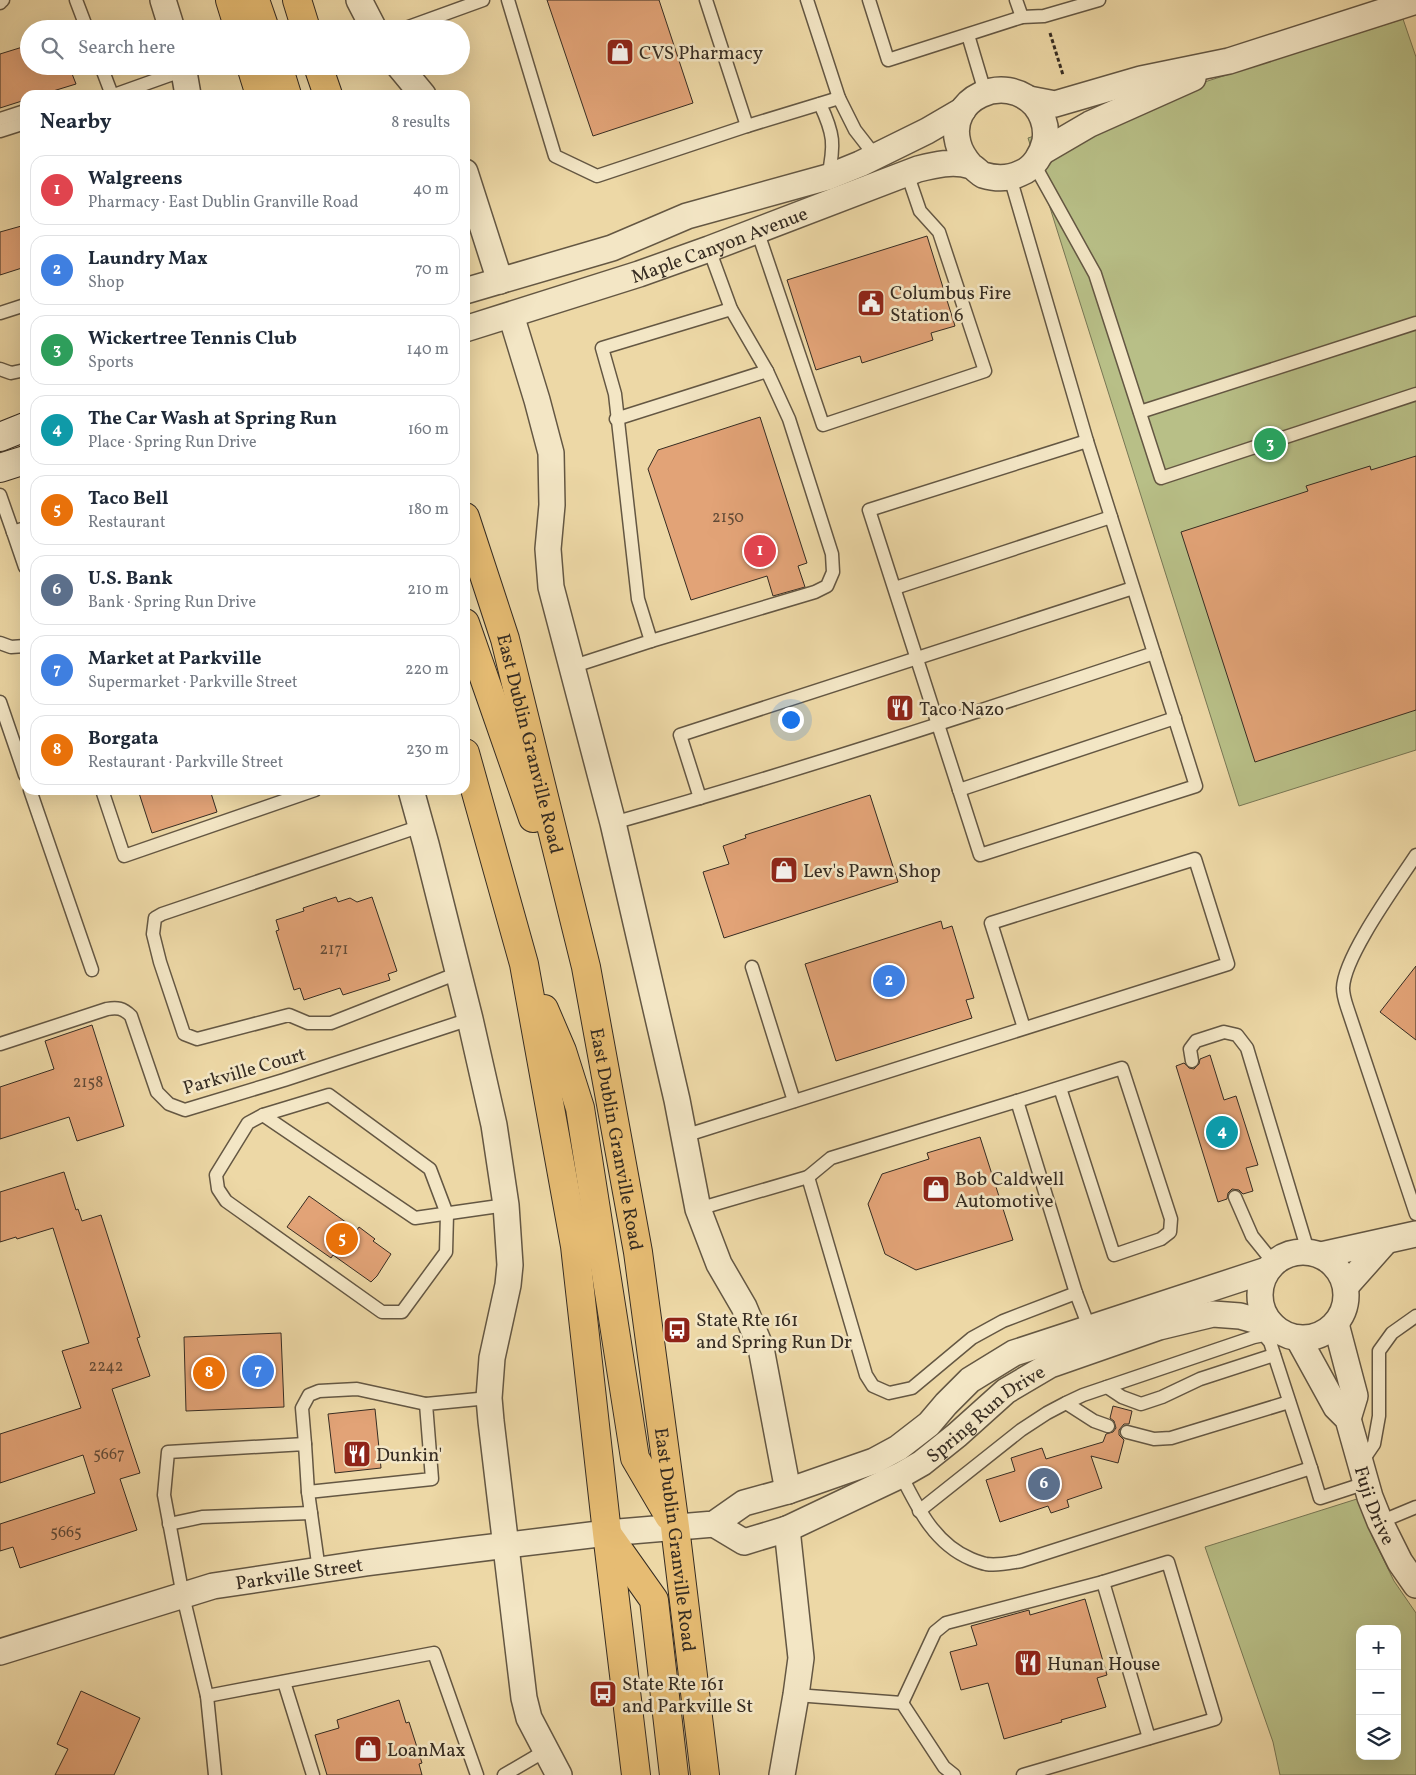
<!DOCTYPE html>
<meta charset="utf-8">
<style>
:root{--surface:#fff;--page:#f2f2f3;--text:#1f2937;--muted:#747a83;--line:#e0e1e3;--accent:#2563eb}
body{margin:0;font-family:Vollkorn,serif;background:var(--page);color:var(--text)}
.controls{position:absolute;right:15px;bottom:15px;display:grid;overflow:hidden;border-radius:10px;box-shadow:0 5px 20px #0002}
.controls button{width:45px;height:45px;display:grid;place-items:center;padding:0;border:0;border-bottom:1px solid var(--line);background:var(--surface);color:var(--text);font:25px sans-serif}
.you{position:absolute;left:790px;top:719px;width:18px;height:18px;margin:-12px;border:4px solid #fff;border-radius:50%;background:#1a73e8;box-shadow:0 0 0 8px #1a73e833}
.badge{display:grid;place-items:center;width:32px;height:32px;border-radius:50%;background:var(--accent);color:#fff;font-size:16px;font-weight:700}
.pin{position:absolute;translate:-50% -50%;border:2px solid #fff;box-shadow:0 1px 5px #0006}
.list{margin:0;padding:0;list-style:none}
h2{display:flex;justify-content:space-between;align-items:center;height:65px;margin:0;padding:0 20px;font-size:21px}
h2 small{font-size:16px;font-weight:400;color:var(--muted)}
.list li{display:grid;grid-template-columns:32px 1fr auto;gap:15px;align-items:center;box-sizing:border-box;height:70px;margin:0 10px 10px;padding:0 10px;border:1px solid var(--line);border-radius:15px}
.list b{display:block;font-size:19px;white-space:nowrap}
.list p{margin:0;font-size:16px;white-space:nowrap;color:var(--muted)}
.list em{font-size:16px;font-style:normal;color:var(--muted)}
.icon{flex:none;width:28px;height:28px;fill:none;stroke:currentColor;stroke-width:2;stroke-linecap:round;stroke-linejoin:round}
.map{position:relative;flex:none;width:1416px;height:1775px;overflow:hidden}
.search{position:absolute;background:var(--surface);box-shadow:0 5px 20px #0002;left:20px;top:20px;width:450px;height:55px;display:flex;align-items:center;gap:12px;box-sizing:border-box;padding:0 18px;border-radius:28px;color:var(--muted);font-size:19px}
.panel{position:absolute;background:var(--surface);box-shadow:0 5px 20px #0002;left:20px;top:90px;width:450px;height:705px;border-radius:15px}
.map>svg:first-child{display:block}
</style>
<div class="map">
<svg width="1416" height="1775" viewBox="0 0 1416 1775">
<rect width="100%" height="100%" fill="#edd8a6"/>
<filter id="stains"><feTurbulence type="fractalNoise" baseFrequency=".004" numOctaves="4"/><feColorMatrix values="0 0 0 0 .2 0 0 0 0 .09 0 0 0 0 .02 0 0 0 .5 -.17"/></filter>
<radialGradient id="worn" r=".72"><stop offset=".6" stop-color="#630" stop-opacity="0"/><stop offset="1" stop-color="#630" stop-opacity=".3"/></radialGradient>
<g fill="#b8bf87" stroke="#777654" fill-rule="evenodd">
<path d="M 1403,19 L 1416,57 L 1416,750 L 1239,806 L 1028,138 Z"/>
<path d="M 1360,1498 L 1372,1536 L 1394,1581 L 1416,1613 L 1416,1775 L 1280,1775 L 1273,1742 L 1205,1547 ZM 1360,1629 L 1397,1629 L 1397,1756 L 1360,1756 Z"/>
</g>
<g fill="#e2a377" stroke="#362c22">
<path d="M 547,0 L 659,0 L 693,103 L 593,136 Z"/>
<path d="M 29,45 L 29,66 L 69,66 L 76,84 L 40,95 L 25,95 L 25,100 L 0,108 L 0,54 Z"/>
<path d="M 25,225 L 25,267 L 0,275 L 0,232 Z"/>
<path d="M 927,236 L 955,326 L 931,333 L 933,340 L 862,363 L 860,356 L 816,370 L 787,280 Z"/>
<path d="M 760,417 L 807,563 L 798,566 L 805,587 L 773,596 L 767,576 L 691,600 L 648,469 L 658,450 Z"/>
<path d="M 1416,456 L 1416,710 L 1255,762 L 1181,532 L 1308,491 L 1306,486 L 1370,466 L 1371,470 Z"/>
<path d="M 138,790 L 210,790 L 217,812 L 152,833 Z"/>
<path d="M 870,795 L 898,882 L 724,938 L 703,872 L 729,864 L 723,846 L 746,838 L 745,835 Z"/>
<path d="M 336,897 L 338,902 L 350,898 L 357,902 L 372,897 L 397,971 L 388,974 L 390,980 L 343,995 L 340,988 L 304,1000 L 300,988 L 294,990 L 276,931 L 279,930 L 276,920 L 304,911 L 303,908 Z"/>
<path d="M 941,921 L 943,929 L 952,926 L 974,998 L 966,1000 L 972,1018 L 836,1061 L 805,964 Z"/>
<path d="M 1416,966 L 1416,1040 L 1380,1012 Z"/>
<path d="M 92,1025 L 124,1126 L 77,1141 L 69,1117 L 0,1139 L 0,1087 L 54,1069 L 45,1041 Z"/>
<path d="M 1210,1055 L 1224,1100 L 1236,1096 L 1258,1165 L 1246,1168 L 1253,1191 L 1243,1194 L 1239,1190 L 1232,1189 L 1228,1193 L 1227,1199 L 1218,1202 L 1176,1066 L 1184,1063 L 1189,1068 L 1194,1069 L 1199,1064 L 1200,1059 Z"/>
<path d="M 980,1137 L 1013,1240 L 916,1270 L 885,1254 L 868,1204 L 882,1174 L 929,1159 L 927,1153 Z"/>
<path d="M 64,1172 L 76,1210 L 78,1209 L 82,1221 L 101,1215 L 140,1337 L 137,1338 L 150,1376 L 112,1389 L 140,1473 L 120,1479 L 137,1530 L 20,1568 L 13,1547 L 0,1551 L 0,1524 L 95,1493 L 83,1455 L 0,1483 L 0,1434 L 81,1408 L 62,1351 L 89,1343 L 53,1228 L 17,1239 L 16,1237 L 0,1242 L 0,1192 Z"/>
<path d="M 309,1196 L 357,1230 L 359,1227 L 375,1239 L 373,1241 L 391,1254 L 377,1276 L 371,1282 L 333,1255 L 331,1258 L 287,1227 Z"/>
<path d="M 281,1333 L 284,1407 L 186,1411 L 184,1337 Z"/>
<path d="M 1113,1406 L 1132,1411 L 1129,1424 L 1124,1424 L 1119,1430 L 1119,1435 L 1124,1440 L 1118,1463 L 1091,1456 L 1102,1488 L 1067,1500 L 1069,1507 L 1051,1513 L 1048,1506 L 1000,1522 L 986,1480 L 1015,1471 L 1011,1458 L 1042,1448 L 1046,1459 L 1103,1442 L 1106,1434 L 1113,1432 L 1116,1428 L 1114,1421 L 1110,1418 Z"/>
<path d="M 375,1409 L 381,1468 L 335,1473 L 328,1414 Z"/>
<path d="M 1085,1599 L 1107,1675 L 1097,1678 L 1106,1707 L 1061,1720 L 1062,1722 L 1004,1739 L 988,1683 L 961,1690 L 950,1652 L 977,1645 L 971,1626 L 1029,1610 L 1030,1615 Z"/>
<path d="M 81,1691 L 140,1718 L 114,1775 L 55,1775 L 68,1749 L 57,1744 Z"/>
<path d="M 399,1700 L 406,1723 L 409,1722 L 422,1763 L 419,1764 L 422,1775 L 327,1775 L 315,1735 L 339,1728 L 337,1720 Z"/>
</g>
<g fill="none" stroke-linecap="round" stroke-linejoin="round">
<defs>
<g id="lane">
<path d="M 76,0 L 87,29"/>
<path d="M 508,0 L 555,156 L 597,176 L 747,126 L 839,98"/>
<path d="M 706,0 L 747,126"/>
<path d="M 807,0 L 839,98 L 855,130 L 876,157"/>
<path d="M 869,0 L 888,60 L 1022,17 L 1044,16 L 1099,0"/>
<path d="M 1016,0 L 1022,17"/>
<path d="M 0,3 L 3,0"/>
<path d="M 403,29 L 483,0"/>
<path d="M 968,35 L 985,92"/>
<path d="M 101,66 L 112,95"/>
<path d="M 114,95 L 184,70"/>
<path d="M 820,104 C 834,134 835,144 828,177"/>
<path d="M 0,119 L 25,111"/>
<path d="M 0,131 L 25,123"/>
<path d="M 1034,164 L 1095,274 L 1161,478 L 1416,394"/>
<path d="M 757,230 L 823,425 L 985,371 L 939,232 L 920,211 L 907,173"/>
<path d="M 0,313 L 25,305"/>
<path d="M 0,369 L 11,373 L 25,370"/>
<path d="M 1140,412 L 1416,323"/>
<path d="M 616,419 L 767,371 L 731,309 L 709,249"/>
<path d="M 1087,441 L 869,510 L 980,855 L 1196,786 L 1154,653"/>
<path d="M 0,495 L 13,532 L 25,528"/>
<path d="M 13,532 L 25,567"/>
<path d="M 895,588 L 1111,517"/>
<path d="M 651,641 L 815,592 L 827,586 L 833,572 L 832,554 L 789,419 L 767,371"/>
<path d="M 0,643 L 11,647 L 25,646"/>
<path d="M 571,667 L 651,641 L 638,599 L 615,394 L 602,348 L 731,309"/>
<path d="M 0,702 L 25,775"/>
<path d="M 30,790 L 92,970"/>
<path d="M 102,790 L 124,856 L 315,790"/>
<path d="M 959,790 L 1175,718"/>
<path d="M 700,798 L 680,735 L 1133,588"/>
<path d="M 613,823 C 795,772 974,713 1154,653 L 1087,441 L 1010,177"/>
<path d="M 421,826 L 162,914 L 155,918 L 153,934 L 160,962 L 184,1034 L 197,1039 L 289,1015 L 308,1023 L 331,1023 L 458,973"/>
<path d="M 1416,855 C 1397,884 1344,956 1343,988 C 1343,994 1345,1001 1347,1007 L 1416,1214"/>
<path d="M 752,967 L 794,1101"/>
<path d="M 0,1044 L 107,1009 C 117,1007 123,1008 131,1016 L 157,1092 L 169,1104 L 185,1110 L 284,1080 L 470,1019"/>
<path d="M 1192,1061 L 1190,1049 L 1196,1041 L 1224,1032 L 1237,1035 L 1247,1048 L 1308,1251"/>
<path d="M 329,1095 L 430,1169 L 447,1214 L 446,1252 L 402,1312 L 382,1312 L 226,1201 L 218,1189 L 216,1175 L 248,1123 L 263,1115 Z"/>
<path d="M 1017,1101 L 1122,1068 L 1171,1219 L 1170,1232 L 1161,1239 L 1114,1255 L 1060,1088"/>
<path d="M 263,1115 L 415,1218 L 506,1205"/>
<path d="M 684,1136 L 1228,964 L 1195,859 L 991,923 L 1024,1028"/>
<path d="M 808,1177 L 831,1158 L 1017,1101 L 1076,1293 L 1089,1327"/>
<path d="M 1235,1197 L 1252,1236 L 1273,1262"/>
<path d="M 698,1209 L 808,1177 L 866,1375 L 873,1386 L 889,1393 L 912,1388 L 972,1338 L 1003,1321 L 1076,1293"/>
<path d="M 1107,1387 L 1122,1397 L 1141,1404 L 1162,1397 L 1200,1379 L 1274,1355"/>
<path d="M 1066,1403 L 1094,1421 L 1108,1426"/>
<path d="M 1127,1432 L 1154,1439 L 1171,1438 L 1289,1402"/>
<path d="M 305,1444 L 302,1408 L 309,1395 L 319,1391 L 357,1389 L 426,1404"/>
<path d="M 1361,1463 L 1374,1444 L 1379,1416 L 1379,1351 L 1392,1333 L 1416,1316"/>
<path d="M 901,1475 C 918,1509 935,1544 971,1559 C 976,1561 981,1563 986,1564 C 998,1566 1009,1563 1021,1561 L 1311,1468 L 1320,1498 L 1366,1483"/>
<path d="M 308,1492 L 432,1479 L 426,1404 L 489,1398"/>
<path d="M 919,1511 L 1021,1430 L 1047,1413 L 1066,1403 L 1083,1395 L 1254,1337 L 1264,1335 L 1270,1342 L 1311,1468"/>
<path d="M 1380,1522 L 1416,1507"/>
<path d="M 169,1524 L 202,1517 L 311,1513"/>
<path d="M 284,1682 L 313,1775"/>
<path d="M 796,1695 L 902,1703 L 944,1767 L 954,1775"/>
<path d="M 207,1696 L 183,1596 L 164,1495 L 168,1452 L 305,1444 L 308,1492 L 319,1570"/>
<path d="M 902,1703 L 935,1632 L 946,1623 L 1103,1582 L 1149,1738"/>
<path d="M 215,1775 L 207,1696 L 434,1653 L 477,1775"/>
<path d="M 504,1775 L 545,1751"/>
<path d="M 1023,1775 L 1215,1719 L 1168,1562 L 1103,1582"/>
</g>
<g id="street">
<path d="M 163,0 L 172,29"/>
<path d="M 359,0 L 374,29"/>
<path d="M 183,66 L 188,95"/>
<path d="M 399,66 L 423,95"/>
<path d="M 1029,99 L 1055,104 L 1141,79 L 1229,61 L 1416,1"/>
<path d="M 1042,152 L 1090,124 L 1193,78"/>
<path d="M 465,172 L 500,281"/>
<path d="M 465,291 L 612,248 L 687,216 L 828,177 L 860,164 L 927,131 L 963,110"/>
<path d="M 511,315 L 537,400 L 551,453 L 552,505 L 548,549 L 551,587 L 613,823 L 677,1100 L 698,1209 L 719,1264 L 744,1307 L 761,1348 L 788,1491"/>
<path id="s1" d="M 465,329 L 639,274 L 709,249 L 918,169 C 934,165 954,160 971,166 C 975,168 979,173 983,175 C 996,179 1009,179 1021,173 C 1034,168 1042,154 1045,141 C 1047,128 1043,115 1035,105 C 1005,72 946,98 958,143 C 960,152 965,159 971,166"/>
<path d="M 411,790 L 426,844 L 470,1019 L 494,1125 L 506,1205 L 510,1265 L 508,1285 L 492,1358 L 489,1398 L 491,1421 L 524,1698 L 529,1718 L 559,1775"/>
<circle cx="1303" cy="1295" r="43"/>
<path d="M 1321,1255 L 1416,1234"/>
<path d="M 1346,1286 L 1386,1241"/>
<path d="M 1336,1324 L 1355,1396 L 1348,1419"/>
<path id="s2" d="M 1298,1338 L 1336,1407 L 1348,1419 L 1370,1497 L 1380,1522 L 1400,1562 L 1416,1585"/>
<path id="s3" d="M 714,1524 L 744,1542 L 787,1529 L 901,1475 L 922,1463 L 957,1435 L 1006,1391 L 1050,1365 L 1159,1327 L 1213,1314 L 1240,1316 L 1272,1325"/>
<path id="s4" d="M 0,1652 L 213,1586 L 366,1563 L 467,1550 L 607,1533 L 714,1524 L 744,1503 L 788,1491 L 874,1461 L 898,1448 L 929,1424 L 946,1404 L 970,1380 L 1014,1353 L 1267,1270"/>
<path d="M 782,1775 L 796,1695 L 801,1658 L 787,1529"/>
</g>
<g id="secondary">
<path d="M 0,437 L 25,427"/>
<path d="M 0,468 L 25,460"/>
</g>
<g id="primary">
<path d="M 230,0 L 239,29"/>
<path d="M 255,0 L 265,29"/>
<path d="M 297,0 L 306,29"/>
<path d="M 251,66 L 260,95"/>
<path d="M 278,66 L 287,95"/>
<path d="M 318,66 L 328,95"/>
<path id="s5" d="M 465,517 L 505,639 L 586,967 L 638,1252 L 675,1527 L 705,1775"/>
<path d="M 465,623 L 533,818"/>
<path d="M 465,753 L 524,964 L 575,1246 L 607,1533 L 636,1775"/>
<path d="M 544,1009 L 562,1051 L 580,1108 L 635,1458 L 669,1516"/>
<path d="M 608,1535 L 654,1600 L 674,1775"/>
</g>
</defs>
<use href="#lane" stroke="#645743" stroke-width="15"/>
<use href="#street" stroke="#645743" stroke-width="28"/>
<use href="#secondary" stroke="#362c22" stroke-width="30"/>
<use href="#primary" stroke="#362c22" stroke-width="30"/>
<path stroke="#362c22" stroke-width="3" stroke-dasharray="4 2.5" stroke-linecap="butt" d="M 1050,33 L 1063,75"/>
<use href="#lane" stroke="#f3e6c5" stroke-width="12"/>
<use href="#street" stroke="#f3e6c5" stroke-width="25"/>
<use href="#secondary" stroke="#f3e6c5" stroke-width="28"/>
<use href="#primary" stroke="#e6bc73" stroke-width="28"/>
</g>
<defs>
<symbol id="shop-square" viewBox="-11 -11 22 22"><rect x="-9" y="-9" width="18" height="18" rx="4" fill="#8f2418" stroke="#f3e6c5"/><path d="M-5-2.5h2.3a2.7 3.5 0 0 1 5.4 0H5L5.5 6h-11ZM-1.5-2.5h3a1.5 2.3 0 0 0-3 0Z" fill="#fff"/></symbol>
<symbol id="civic-square" viewBox="-11 -11 22 22"><rect x="-9" y="-9" width="18" height="18" rx="4" fill="#8f2418" stroke="#f3e6c5"/><path d="M-.6-6.5H3V-4.5H.6V-3L4-1V1h2V6H-6V1h2V-1L-.6-3ZM-1.2 2.5V6h2.4V2.5Z" fill="#fff"/></symbol>
<symbol id="restaurant-square" viewBox="-11 -11 22 22"><rect x="-9" y="-9" width="18" height="18" rx="4" fill="#8f2418" stroke="#f3e6c5"/><path d="M-5-6h1v4h1v-4h1v4h1v-4h1v5L-1.5 .5V6h-2V.5L-5-1ZM5-6V6H3V1.5H1.5Q1.5-4 5-6Z" fill="#fff"/></symbol>
<symbol id="bus-square" viewBox="-11 -11 22 22"><rect x="-9" y="-9" width="18" height="18" rx="4" fill="#8f2418" stroke="#f3e6c5"/><path d="M-5-6H5V4H4V6H2V4H-2V6H-4V4H-5ZM-3.5-4V0h7V-4ZM-3.5 1.2v1.5H-2V1.2ZM2 1.2v1.5H3.5V1.2Z" fill="#fff"/></symbol>
</defs>
<g fill-rule="evenodd">
<use href="#shop-square" x="604" y="36" width="32" height="32"/>
<use href="#civic-square" x="855" y="287" width="32" height="32"/>
<use href="#restaurant-square" x="884" y="692" width="32" height="32"/>
<use href="#shop-square" x="768" y="854" width="32" height="32"/>
<use href="#shop-square" x="920" y="1173" width="32" height="32"/>
<use href="#bus-square" x="661" y="1314" width="32" height="32"/>
<use href="#restaurant-square" x="341" y="1438" width="32" height="32"/>
<use href="#restaurant-square" x="1012" y="1647" width="32" height="32"/>
<use href="#bus-square" x="587" y="1678" width="32" height="32"/>
<use href="#shop-square" x="352" y="1733" width="32" height="32"/>
</g>
<g text-anchor="middle" stroke-width="5" stroke-linejoin="round" paint-order="stroke">
<g font-size="16" fill="#614a37">
<text x="728" y="522">2150</text>
<text x="334" y="954">2171</text>
<text x="88" y="1087">2158</text>
<text x="106" y="1371">2242</text>
<text x="109" y="1459">5667</text>
<text x="66" y="1537">5665</text>
</g>
<g font-size="19" fill="#362c22" stroke="#f3e6c5" text-anchor="start">
<text x="639" y="59">CVS Pharmacy</text>
<text x="890" y="299">Columbus Fire<tspan x="890" dy="22">Station 6</tspan></text>
<text x="919" y="715">Taco Nazo</text>
<text x="803" y="877">Lev's Pawn Shop</text>
<text x="955" y="1185">Bob Caldwell<tspan x="955" dy="22">Automotive</tspan></text>
<text x="696" y="1326">State Rte 161<tspan x="696" dy="22">and Spring Run Dr</tspan></text>
<text x="376" y="1461">Dunkin'</text>
<text x="1047" y="1670">Hunan House</text>
<text x="622" y="1690">State Rte 161<tspan x="622" dy="22">and Parkville St</tspan></text>
<text x="387" y="1756">LoanMax</text>
</g>
<g font-size="19" fill="#362c22" stroke="#f3e6c5">
<text dy="7" stroke="none"><textPath href="#s1" startOffset="268">Maple Canyon Avenue</textPath></text>
<text dy="7" stroke="none"><textPath href="#s5" startOffset="236">East Dublin Granville Road</textPath></text>
<text transform="translate(244 1070) rotate(-16)" y="7">Parkville Court</text>
<text dy="7" stroke="none"><textPath href="#s5" startOffset="641">East Dublin Granville Road</textPath></text>
<text dy="7" stroke="none"><textPath href="#s3" startOffset="311">Spring Run Drive</textPath></text>
<text dy="7" stroke="none"><textPath href="#s2" startOffset="186">Fuji Drive</textPath></text>
<text dy="7" stroke="none"><textPath href="#s5" startOffset="1046">East Dublin Granville Road</textPath></text>
<text dy="7" stroke="none"><textPath href="#s4" startOffset="310">Parkville Street</textPath></text>
</g>
</g>
<rect width="100%" height="100%" filter="url(#stains)"/>
<rect width="100%" height="100%" fill="url(#worn)"/>
</svg>
<div class="controls">
<button>+</button>
<button>−</button>
<button><svg class="icon" aria-label="layers" viewBox="0 0 24 24"><path d="M12 4l9 5-9 5-9-5zM3 14l9 5 9-5"/></svg></button>
</div>
<div class="you"></div>
<div class="pin badge" style="left:760px;top:551px;background:#e0444e">1</div>
<div class="pin badge" style="left:889px;top:981px;background:#3f7fe0">2</div>
<div class="pin badge" style="left:1270px;top:444px;background:#2e9e5b">3</div>
<div class="pin badge" style="left:1222px;top:1132px;background:#0f9aa8">4</div>
<div class="pin badge" style="left:342px;top:1239px;background:#e8710a">5</div>
<div class="pin badge" style="left:1044px;top:1484px;background:#5c6f8a">6</div>
<div class="pin badge" style="left:258px;top:1371px;background:#3f7fe0">7</div>
<div class="pin badge" style="left:209px;top:1373px;background:#e8710a">8</div>
<div class="search"><svg class="icon" aria-label="search" viewBox="0 0 24 24"><circle cx="10" cy="10" r="6"/><path d="M15 15l6 6"/></svg>Search here</div>
<section class="panel">
<h2>Nearby<small>8 results</small></h2>
<ul class="list">
<li><span class="badge" style="background:#e0444e">1</span><div><b>Walgreens</b><p>Pharmacy · East Dublin Granville Road</p></div><em>40 m</em></li>
<li><span class="badge" style="background:#3f7fe0">2</span><div><b>Laundry Max</b><p>Shop</p></div><em>70 m</em></li>
<li><span class="badge" style="background:#2e9e5b">3</span><div><b>Wickertree Tennis Club</b><p>Sports</p></div><em>140 m</em></li>
<li><span class="badge" style="background:#0f9aa8">4</span><div><b>The Car Wash at Spring Run</b><p>Place · Spring Run Drive</p></div><em>160 m</em></li>
<li><span class="badge" style="background:#e8710a">5</span><div><b>Taco Bell</b><p>Restaurant</p></div><em>180 m</em></li>
<li><span class="badge" style="background:#5c6f8a">6</span><div><b>U.S. Bank</b><p>Bank · Spring Run Drive</p></div><em>210 m</em></li>
<li><span class="badge" style="background:#3f7fe0">7</span><div><b>Market at Parkville</b><p>Supermarket · Parkville Street</p></div><em>220 m</em></li>
<li><span class="badge" style="background:#e8710a">8</span><div><b>Borgata</b><p>Restaurant · Parkville Street</p></div><em>230 m</em></li>
</ul>
</section>
</div>
